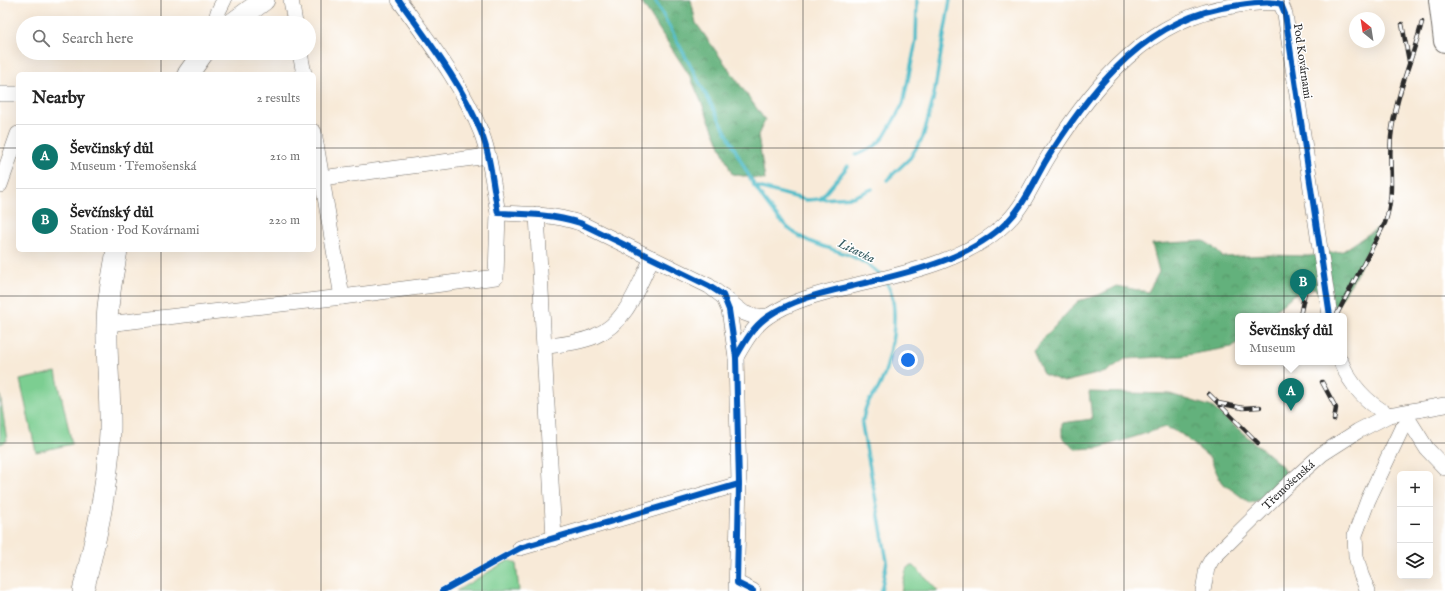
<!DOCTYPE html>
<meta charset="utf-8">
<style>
:root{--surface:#fff;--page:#f2f2f2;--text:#222;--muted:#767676;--line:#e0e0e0;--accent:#0f766e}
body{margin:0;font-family:"IM FELL English",serif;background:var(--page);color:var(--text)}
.controls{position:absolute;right:12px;bottom:12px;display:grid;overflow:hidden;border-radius:6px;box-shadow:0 4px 16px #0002}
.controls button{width:36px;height:36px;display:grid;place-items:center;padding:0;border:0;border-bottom:1px solid var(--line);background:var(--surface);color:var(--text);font:20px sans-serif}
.compass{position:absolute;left:1349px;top:12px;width:36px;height:36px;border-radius:50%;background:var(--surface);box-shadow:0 4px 16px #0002;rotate:330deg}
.you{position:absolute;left:908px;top:360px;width:14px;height:14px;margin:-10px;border:3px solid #fff;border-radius:50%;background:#1a73e8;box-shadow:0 0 0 6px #1a73e833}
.badge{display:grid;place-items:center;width:26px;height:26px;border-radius:50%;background:var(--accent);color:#fff;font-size:13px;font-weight:700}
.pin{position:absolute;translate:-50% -33px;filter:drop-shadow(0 1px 2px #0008)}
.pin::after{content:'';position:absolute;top:21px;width:14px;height:12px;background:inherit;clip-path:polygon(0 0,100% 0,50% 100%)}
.popup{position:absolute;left:1235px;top:313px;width:112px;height:52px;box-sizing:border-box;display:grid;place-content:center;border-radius:6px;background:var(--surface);filter:drop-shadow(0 1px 3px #0005);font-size:13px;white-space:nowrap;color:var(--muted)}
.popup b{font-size:15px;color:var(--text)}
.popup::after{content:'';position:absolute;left:50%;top:100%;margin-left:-8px;border:8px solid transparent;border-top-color:var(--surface)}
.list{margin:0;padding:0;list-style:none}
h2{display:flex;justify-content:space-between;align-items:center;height:52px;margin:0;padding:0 16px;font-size:17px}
h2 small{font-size:13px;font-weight:400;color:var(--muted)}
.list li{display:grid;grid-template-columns:26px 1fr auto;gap:12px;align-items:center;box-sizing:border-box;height:64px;padding:0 16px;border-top:1px solid var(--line)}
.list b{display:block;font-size:15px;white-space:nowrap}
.list p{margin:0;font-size:13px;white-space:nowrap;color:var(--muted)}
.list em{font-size:13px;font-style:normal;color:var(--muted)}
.icon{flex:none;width:22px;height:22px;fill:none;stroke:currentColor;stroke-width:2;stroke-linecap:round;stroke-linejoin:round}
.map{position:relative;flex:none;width:1445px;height:591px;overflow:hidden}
.search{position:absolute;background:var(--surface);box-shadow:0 4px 16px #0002;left:16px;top:16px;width:300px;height:44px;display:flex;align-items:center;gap:10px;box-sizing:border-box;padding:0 14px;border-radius:22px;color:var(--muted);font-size:15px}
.panel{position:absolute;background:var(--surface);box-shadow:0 4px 16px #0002;left:16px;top:72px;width:300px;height:180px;border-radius:6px}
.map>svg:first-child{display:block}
</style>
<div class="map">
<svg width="1445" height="591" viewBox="0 0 1445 591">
<defs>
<pattern id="forest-crowns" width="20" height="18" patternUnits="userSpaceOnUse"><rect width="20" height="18" fill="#64b17b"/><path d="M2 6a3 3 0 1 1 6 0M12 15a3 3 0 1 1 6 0" fill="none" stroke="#539065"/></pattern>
<pattern id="park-tufts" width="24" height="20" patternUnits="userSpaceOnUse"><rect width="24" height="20" fill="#7bce91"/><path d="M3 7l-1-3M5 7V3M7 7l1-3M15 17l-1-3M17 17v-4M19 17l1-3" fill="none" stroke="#6ab17d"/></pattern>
</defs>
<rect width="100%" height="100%" fill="#fff"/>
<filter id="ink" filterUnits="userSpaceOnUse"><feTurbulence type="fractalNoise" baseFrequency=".025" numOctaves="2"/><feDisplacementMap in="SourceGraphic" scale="8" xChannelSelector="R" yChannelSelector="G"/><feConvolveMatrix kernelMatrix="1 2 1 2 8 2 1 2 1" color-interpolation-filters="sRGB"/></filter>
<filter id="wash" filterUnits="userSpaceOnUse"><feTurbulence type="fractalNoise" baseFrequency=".012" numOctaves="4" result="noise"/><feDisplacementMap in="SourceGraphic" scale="16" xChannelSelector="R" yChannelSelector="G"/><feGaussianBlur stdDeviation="0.9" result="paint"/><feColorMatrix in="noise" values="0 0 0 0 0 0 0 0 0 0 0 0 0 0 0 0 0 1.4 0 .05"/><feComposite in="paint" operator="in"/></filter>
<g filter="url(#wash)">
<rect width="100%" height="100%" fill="#f8ead8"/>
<g fill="#7bce91" stroke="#537c5e">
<path d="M 56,372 L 72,444 L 36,452 L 20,380 Z"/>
<path d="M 509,560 L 516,563 L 519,591 L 456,591 Z"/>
<path d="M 910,566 L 914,566 L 938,591 L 901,591 L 906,570 Z"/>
</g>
<g fill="url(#forest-crowns)" stroke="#486e53">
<path d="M 640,0 L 691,0 L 696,23 L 765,120 L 758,135 L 765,180 L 732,174 L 691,78 Z"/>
<path d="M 1379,227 L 1354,279 L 1331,315 L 1315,288 L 1293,295 L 1269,316 L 1238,316 L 1238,342 L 1232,347 L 1182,356 L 1125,359 L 1106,372 L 1064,382 L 1043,374 L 1033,350 L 1078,301 L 1099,295 L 1117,286 L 1148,292 L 1159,272 L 1152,244 L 1204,241 L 1212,246 L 1223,257 L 1269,255 L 1308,256 L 1343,251 Z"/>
<path d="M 1089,392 L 1170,394 L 1212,407 L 1281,465 L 1287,477 L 1266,498 L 1250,503 L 1221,482 L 1210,458 L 1181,434 L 1166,427 L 1099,448 L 1075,449 L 1062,437 L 1062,423 L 1092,419 Z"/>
</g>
<path fill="url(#park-tufts)" stroke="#537c5e" d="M 0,394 L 7,441 L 0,444 Z"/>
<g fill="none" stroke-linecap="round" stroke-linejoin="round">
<g stroke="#4ebbc8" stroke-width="3.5">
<path d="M 655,0 C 679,44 702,88 726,132 C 743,164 759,201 786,226 C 811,251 856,248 880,275"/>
<path d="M 856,155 L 875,146 L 884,137 L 903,104 L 916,41 L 917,0"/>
<path d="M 887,180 L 910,158 L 923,137 L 933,100 L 950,0"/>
<path d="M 754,186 L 806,200 L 853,197 L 872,189"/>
<path d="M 821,198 L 848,166"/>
<path d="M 881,591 L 887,561 L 862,425 C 863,419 864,413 866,407 C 868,400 875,395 878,389 C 891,365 903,304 885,281"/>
</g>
</g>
</g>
<g filter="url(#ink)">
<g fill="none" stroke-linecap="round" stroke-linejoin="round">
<defs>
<g id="street">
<path d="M 291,0 L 295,23"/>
<path d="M 399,0 C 429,42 462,84 481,132 C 491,157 493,187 498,213 C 526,214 552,214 580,223 L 709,286 L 744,313 L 755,317 L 768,316"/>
<path d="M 215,23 L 218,12 L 224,0"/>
<path d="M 300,53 L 304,74"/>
<path d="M 0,94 L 18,94"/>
<path d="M 314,132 L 342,297 L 496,277 L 498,213"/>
<path d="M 314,179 L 488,156"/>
<path d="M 0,185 L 18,134"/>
<path d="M 537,214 L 554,539"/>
<path d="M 723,296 L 729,310 L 736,357 L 739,484 L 736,591"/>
<path d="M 107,324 L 342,297"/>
<path d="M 544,347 C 561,344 580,343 595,336 C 627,323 638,286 652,258"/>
<path d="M 736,357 C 745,341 753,327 767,317 C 790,301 821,293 848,287 C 901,274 968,262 1008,221 C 1027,202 1037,173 1052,151 C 1095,84 1149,17 1233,6 C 1247,4 1268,0 1281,4 L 1285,14 L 1330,316"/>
<path d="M 1341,362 C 1351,386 1367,403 1389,415"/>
<path d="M 1405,414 L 1427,449 L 1445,468"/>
<path d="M 520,548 L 739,484"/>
<path d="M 737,583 L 753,591"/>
<path id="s1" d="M 1203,591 L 1207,568 L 1212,559 L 1283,489 L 1322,454 L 1358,431 L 1389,415 L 1445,405"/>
<path d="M 1368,591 L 1361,575 L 1356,556 L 1355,535 L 1368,500 L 1401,430 L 1409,422"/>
</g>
<g id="secondary">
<path d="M 233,23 L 264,0"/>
<path d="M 188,74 L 203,53"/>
<path d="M 83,591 C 96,539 108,486 110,432 C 111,396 106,361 107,325 C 107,300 113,275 117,250"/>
</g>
<path id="primary" d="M 1440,0 L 1445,41"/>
</defs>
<use href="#street" stroke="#736e68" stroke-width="16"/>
<use href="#secondary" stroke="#736e68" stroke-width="22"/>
<use href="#primary" stroke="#736e68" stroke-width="24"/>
<use href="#street" stroke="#fff" stroke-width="15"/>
<use href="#secondary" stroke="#fff" stroke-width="21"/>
<use href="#primary" stroke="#fff" stroke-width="22"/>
<defs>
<g id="rail">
<path d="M 1402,24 L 1409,61"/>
<path d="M 1300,316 L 1306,287"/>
<path d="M 1336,316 L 1385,223 C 1396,190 1388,169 1391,137 C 1395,97 1412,61 1422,22"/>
<path d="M 1322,382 L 1336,408 L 1334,420"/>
<path d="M 1209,394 L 1258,443"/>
<path d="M 1218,403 L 1243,408 L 1260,407"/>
</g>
</defs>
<use href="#rail" stroke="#2b2b2b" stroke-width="4.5"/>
<use href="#rail" stroke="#fff" stroke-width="3" stroke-dasharray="9" stroke-linecap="butt"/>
<defs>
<g id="cycleway">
<path d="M 399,0 C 429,42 462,84 481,132 C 491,157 493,187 498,213 C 526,214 552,214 580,223 L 709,286 L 723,295 L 729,310 L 736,357 L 739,484 L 737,583 L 753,591"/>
<path d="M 736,357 C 745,341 753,327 767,317 C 790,301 821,293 848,287 C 901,274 968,262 1008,221 C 1027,202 1037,173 1052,151 C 1095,84 1149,17 1233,6 C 1247,4 1268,0 1281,4 L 1285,14 L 1330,316"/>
<path d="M 442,591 L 520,548 L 739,484"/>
</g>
</defs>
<use href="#cycleway" stroke="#fff" stroke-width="8"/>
<use href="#cycleway" stroke="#0057b8" stroke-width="6"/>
</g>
</g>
<path fill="none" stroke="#2b2b2b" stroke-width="1" stroke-opacity="0.55" d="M 161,0 L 161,23M 321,0 L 321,591M 482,0 L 482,591M 642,0 L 642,591M 803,0 L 803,591M 963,0 L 963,591M 1124,0 L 1124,591M 1284,0 L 1284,591M 161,53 L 161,74M 0,148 L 18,148M 314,148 L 1445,148M 161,250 L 161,591M 0,296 L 1445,296M 0,443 L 1445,443"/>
<g text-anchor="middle" stroke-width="3" stroke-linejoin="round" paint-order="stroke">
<g font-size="12" fill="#2b2b2b" stroke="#fff">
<text transform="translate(1303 61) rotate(82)" y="4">Pod Kovárnami</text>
<text dy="4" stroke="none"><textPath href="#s1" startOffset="140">Třemošenská</textPath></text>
</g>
<g font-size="13" font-style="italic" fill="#375d62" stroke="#fff">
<text transform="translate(857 250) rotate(26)" y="5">Litavka</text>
</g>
</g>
</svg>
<div class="controls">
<button>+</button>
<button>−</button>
<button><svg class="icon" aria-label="layers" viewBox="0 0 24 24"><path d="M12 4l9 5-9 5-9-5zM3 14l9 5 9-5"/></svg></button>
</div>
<svg class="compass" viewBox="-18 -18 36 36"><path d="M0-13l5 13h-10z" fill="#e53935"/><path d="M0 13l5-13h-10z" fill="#767676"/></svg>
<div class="you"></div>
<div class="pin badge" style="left:1291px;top:411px">A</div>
<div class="popup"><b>Ševčinský důl</b>Museum</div>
<div class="pin badge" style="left:1303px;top:302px">B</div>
<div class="search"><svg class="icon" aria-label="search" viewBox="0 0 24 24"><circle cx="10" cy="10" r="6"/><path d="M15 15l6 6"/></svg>Search here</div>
<section class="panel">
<h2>Nearby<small>2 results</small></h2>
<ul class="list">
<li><span class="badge">A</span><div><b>Ševčinský důl</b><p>Museum · Třemošenská</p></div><em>210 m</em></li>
<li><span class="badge">B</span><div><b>Ševčínský důl</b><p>Station · Pod Kovárnami</p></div><em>220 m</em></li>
</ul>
</section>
</div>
